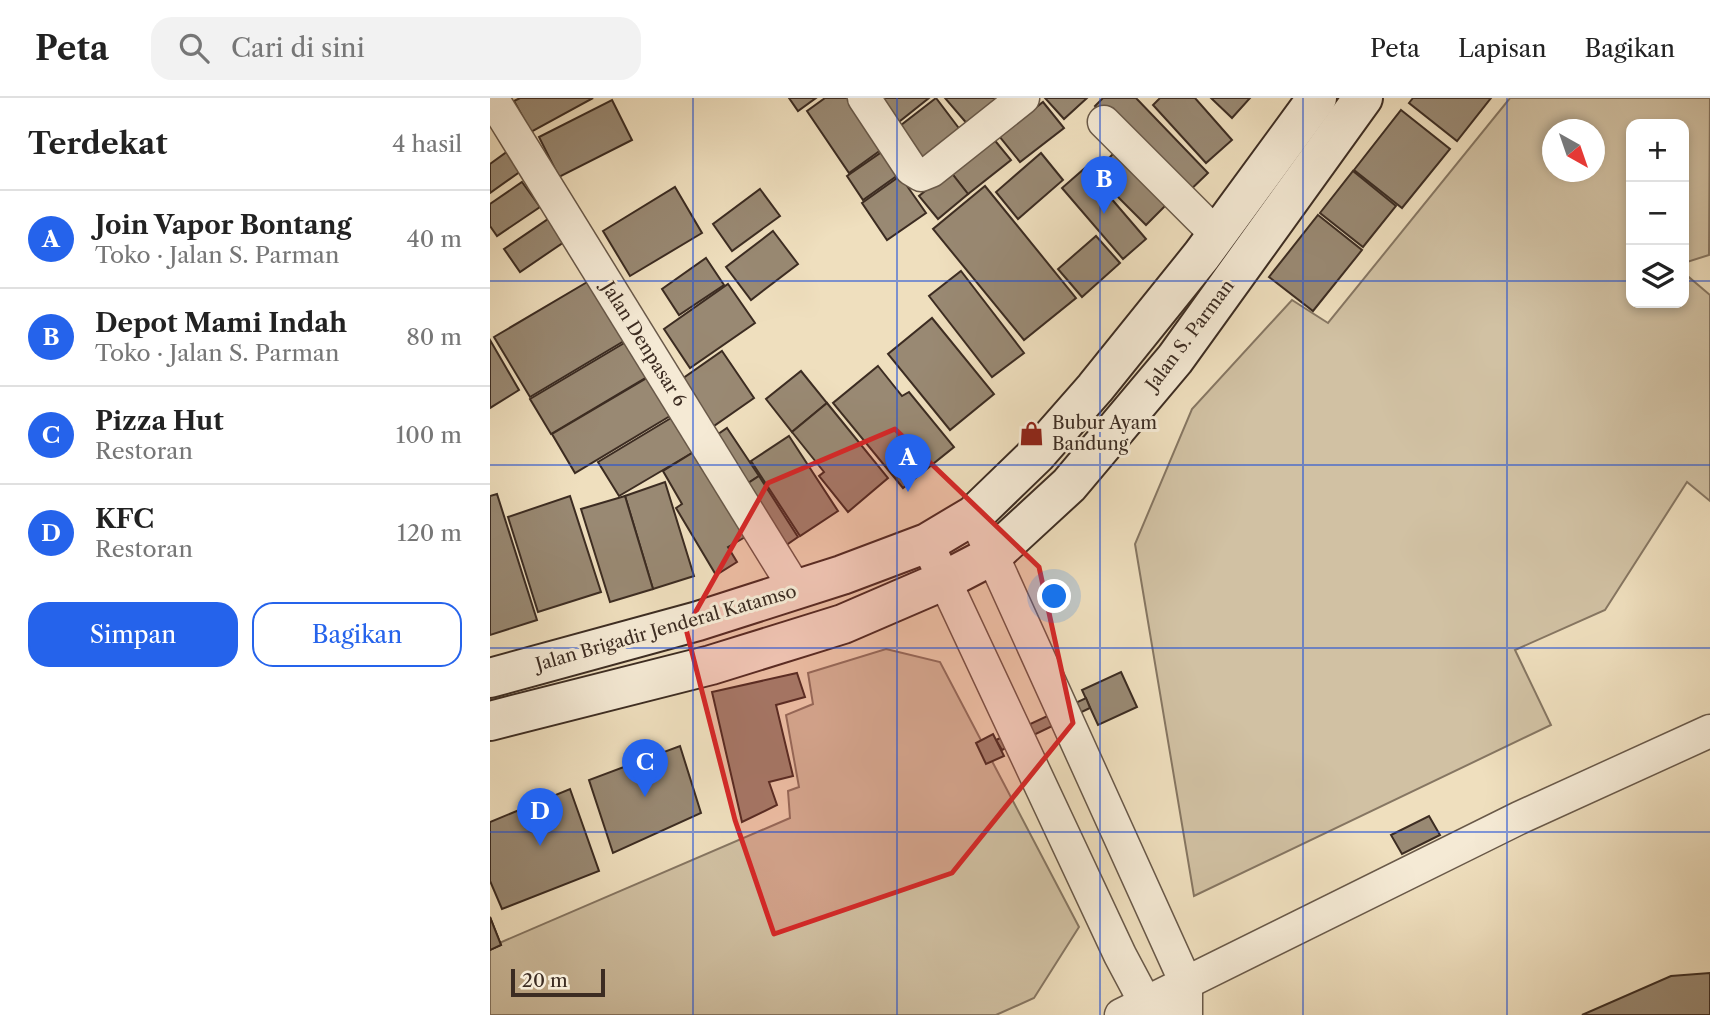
<!DOCTYPE html>
<html lang="id">
<meta charset="utf-8">
<style>
:root{--surface:#fff;--page:#f2f2f2;--text:#222;--muted:#767676;--line:#e0e0e0;--accent:#2563eb}
body{margin:0;font-family:"Libre Caslon Text",serif;background:var(--page);color:var(--text)}
.controls{position:absolute;right:21px;top:21px;display:grid;overflow:hidden;border-radius:14px;box-shadow:0 4px 10px #0003}
.controls button{width:63px;height:63px;display:grid;place-items:center;padding:0;border:0;border-bottom:2px solid var(--line);background:var(--surface);color:var(--text);font:35px sans-serif}
.compass{position:absolute;left:1052px;top:21px;width:63px;height:63px;border-radius:50%;background:var(--surface);box-shadow:0 4px 10px #0003;rotate:140deg}
.scale{position:absolute;left:21px;bottom:18px;width:94px;box-sizing:border-box;padding-left:7px;border:4px solid #3c2c22;border-top:0;font-size:19px;line-height:24px;white-space:nowrap;color:#3c2c22;-webkit-text-stroke:5px #f5ead5;paint-order:stroke}
.you{position:absolute;left:565px;top:499px;width:24px;height:24px;margin:-18px;border:5px solid #fff;border-radius:50%;background:#1a73e8;box-shadow:0 0 0 10px #1a73e833}
.badge{display:grid;place-items:center;width:46px;height:46px;border-radius:50%;background:var(--accent);color:#fff;font-size:23px;font-weight:700}
.pin{position:absolute;translate:-50% -58px;filter:drop-shadow(0 2px 4px #0008)}
.pin::after{content:'';position:absolute;top:37px;width:24px;height:21px;background:inherit;clip-path:polygon(0 0,100% 0,50% 100%)}
.list{margin:0;padding:0;list-style:none}
h2{display:flex;justify-content:space-between;align-items:center;height:91px;margin:0;padding:0 28px;font-size:30px}
h2 small{font-size:23px;font-weight:400;color:var(--muted)}
.list li{display:grid;grid-template-columns:46px 1fr auto;gap:21px;align-items:center;box-sizing:border-box;height:98px;padding:0 28px;border-top:2px solid var(--line)}
.list b{display:block;font-size:26px;white-space:nowrap}
.list p{margin:0;font-size:23px;white-space:nowrap;color:var(--muted)}
.list em{font-size:23px;font-style:normal;color:var(--muted)}
.actions{display:flex;gap:14px;padding:21px 28px}
.actions a{flex:1;padding:16px 0;border:2px solid var(--accent);border-radius:21px;text-align:center;font-size:24px;color:var(--accent)}
.actions .main{background:var(--accent);color:#fff}
.icon{flex:none;width:38px;height:38px;fill:none;stroke:currentColor;stroke-width:2;stroke-linecap:round;stroke-linejoin:round}
.map{position:relative;flex:none;width:1220px;height:917px;overflow:hidden}
header{display:flex;align-items:center;gap:42px;box-sizing:border-box;height:98px;padding:0 35px;background:var(--surface);border-bottom:2px solid var(--line)}
header strong{font-size:33px}
nav{display:flex;gap:38px;margin-inline-start:auto;font-size:24px}
.search{width:490px;height:63px;background:var(--page);display:flex;align-items:center;gap:18px;box-sizing:border-box;padding:0 24px;border-radius:21px;color:var(--muted);font-size:26px}
main{display:flex}
aside{flex:1;background:var(--surface)}
.map>svg:first-child{display:block}
</style>
<header>
<strong>Peta</strong>
<div class="search"><svg class="icon" aria-label="search" viewBox="0 0 24 24"><circle cx="10" cy="10" r="6"/><path d="M15 15l6 6"/></svg>Cari di sini</div>
<nav><a>Peta</a><a>Lapisan</a><a>Bagikan</a></nav>
</header>
<main>
<aside>
<h2>Terdekat<small>4 hasil</small></h2>
<ul class="list">
<li><span class="badge">A</span><div><b>Join Vapor Bontang</b><p>Toko · Jalan S. Parman</p></div><em>40 m</em></li>
<li><span class="badge">B</span><div><b>Depot Mami Indah</b><p>Toko · Jalan S. Parman</p></div><em>80 m</em></li>
<li><span class="badge">C</span><div><b>Pizza Hut</b><p>Restoran</p></div><em>100 m</em></li>
<li><span class="badge">D</span><div><b>KFC</b><p>Restoran</p></div><em>120 m</em></li>
</ul>
<div class="actions"><a class="main">Simpan</a><a>Bagikan</a></div>
</aside>
<div class="map">
<svg width="1220" height="917" viewBox="0 0 1220 917">
<rect width="100%" height="100%" fill="#efdfbe"/>
<filter id="stains"><feTurbulence type="fractalNoise" baseFrequency=".00286" numOctaves="4"/><feColorMatrix values="0 0 0 0 .2 0 0 0 0 .09 0 0 0 0 .02 0 0 0 .5 -.17"/></filter>
<radialGradient id="worn" r=".72"><stop offset=".6" stop-color="#630" stop-opacity="0"/><stop offset="1" stop-color="#630" stop-opacity=".3"/></radialGradient>
<g fill="#d1c1a3" stroke="#867662" stroke-width="2" fill-rule="evenodd">
<path d="M 1020,0 L 1220,0 L 1219,157 L 1194,165 L 1194,26 L 1141,26 L 1141,205 L 1194,205 L 1194,175 L 1220,197 L 1220,403 L 1197,384 L 1115,512 L 1025,552 L 1061,627 L 704,798 L 645,446 L 702,311 L 802,202 L 838,225 ZM 1062,32 L 1104,32 L 1104,74 L 1062,74 Z"/>
<path d="M 396,551 L 450,564 L 589,829 L 544,900 L 506,917 L 0,917 L 0,849 L 300,720 L 298,693 L 309,689 L 296,617 L 323,606 L 318,575 Z"/>
</g>
<g fill="#998973" stroke="#3c2c22" stroke-width="2">
<path d="M 30,0 L 103,0 L 41,34 L 24,3 Z"/>
<path d="M 299,0 L 326,0 L 308,13 Z"/>
<path d="M 335,0 L 369,0 L 395,49 L 359,75 L 317,13 Z"/>
<path d="M 395,0 L 439,0 L 405,27 L 388,6 Z"/>
<path d="M 446,0 L 471,33 L 432,63 L 406,31 Z"/>
<path d="M 455,0 L 510,0 L 479,28 Z"/>
<path d="M 555,0 L 597,0 L 574,21 Z"/>
<path d="M 613,0 L 646,0 L 718,75 L 693,99 L 605,8 Z"/>
<path d="M 670,0 L 705,0 L 742,42 L 716,65 L 663,7 Z"/>
<path d="M 721,0 L 760,0 L 742,20 Z"/>
<path d="M 923,0 L 1001,0 L 967,43 L 919,5 Z"/>
<path d="M 122,2 L 142,42 L 69,79 L 49,39 Z"/>
<path d="M 553,4 L 574,30 L 530,64 L 509,38 Z"/>
<path d="M 911,12 L 960,51 L 912,110 L 864,72 Z"/>
<path d="M 502,39 L 521,62 L 478,96 L 460,73 Z"/>
<path d="M 399,49 L 415,72 L 373,102 L 357,78 Z"/>
<path d="M 627,52 L 679,104 L 656,127 L 604,75 Z"/>
<path d="M 18,53 L 31,73 L 0,95 L 0,66 Z"/>
<path d="M 551,55 L 573,82 L 528,121 L 506,94 Z"/>
<path d="M 595,70 L 656,141 L 633,161 L 572,90 Z"/>
<path d="M 460,73 L 478,96 L 448,121 L 429,98 Z"/>
<path d="M 863,73 L 906,108 L 873,149 L 830,115 Z"/>
<path d="M 410,78 L 436,115 L 397,142 L 372,105 Z"/>
<path d="M 32,84 L 50,109 L 7,138 L 0,128 L 0,106 Z"/>
<path d="M 495,88 L 586,200 L 534,242 L 443,131 Z"/>
<path d="M 185,89 L 212,135 L 140,178 L 113,133 Z"/>
<path d="M 270,91 L 290,118 L 242,153 L 223,126 Z"/>
<path d="M 64,117 L 80,140 L 30,174 L 14,151 Z"/>
<path d="M 828,117 L 872,152 L 823,213 L 779,179 Z"/>
<path d="M 283,133 L 308,166 L 261,202 L 236,169 Z"/>
<path d="M 606,138 L 630,165 L 592,199 L 568,171 Z"/>
<path d="M 216,160 L 234,187 L 189,217 L 172,191 Z"/>
<path d="M 471,173 L 534,255 L 502,279 L 439,198 Z"/>
<path d="M 104,180 L 139,240 L 40,299 L 4,239 Z"/>
<path d="M 238,186 L 265,225 L 200,270 L 174,231 Z"/>
<path d="M 442,220 L 504,296 L 460,332 L 398,256 Z"/>
<path d="M 141,241 L 162,276 L 61,336 L 40,301 Z"/>
<path d="M 0,242 L 29,292 L 0,310 Z"/>
<path d="M 232,253 L 264,300 L 221,330 L 189,283 Z"/>
<path d="M 388,268 L 412,298 L 419,294 L 464,349 L 413,390 L 343,305 Z"/>
<path d="M 311,273 L 337,305 L 302,334 L 276,301 Z"/>
<path d="M 162,277 L 185,315 L 85,375 L 62,336 Z"/>
<path d="M 337,305 L 398,380 L 358,414 L 329,378 L 334,374 L 302,334 Z"/>
<path d="M 186,317 L 207,352 L 129,398 L 108,364 Z"/>
<path d="M 237,330 L 269,378 L 249,391 L 218,343 Z"/>
<path d="M 299,338 L 348,413 L 310,438 L 261,363 Z"/>
<path d="M 207,352 L 257,438 L 238,449 L 247,464 L 226,477 L 186,410 L 192,406 L 173,373 Z"/>
<path d="M 269,378 L 308,439 L 289,452 L 249,391 Z"/>
<path d="M 175,384 L 204,478 L 163,491 L 135,398 Z"/>
<path d="M 7,396 L 47,522 L 0,537 L 0,398 Z"/>
<path d="M 80,398 L 111,494 L 48,514 L 18,419 Z"/>
<path d="M 135,398 L 163,491 L 120,504 L 91,411 Z"/>
<path d="M 631,574 L 647,609 L 608,627 L 592,592 Z"/>
<path d="M 307,575 L 315,599 L 286,607 L 303,678 L 279,684 L 287,707 L 252,724 L 222,594 Z"/>
<path d="M 596,600 L 600,610 L 512,652 L 506,642 Z"/>
<path d="M 503,636 L 514,658 L 496,666 L 486,645 Z"/>
<path d="M 190,648 L 211,715 L 123,755 L 99,682 Z"/>
<path d="M 80,691 L 109,773 L 12,811 L 0,783 L 0,724 Z"/>
<path d="M 939,718 L 950,737 L 912,756 L 901,737 Z"/>
<path d="M 0,819 L 11,847 L 0,852 Z"/>
<path d="M 0,819 L 11,847 L 0,852 Z"/>
<path d="M 1220,875 L 1220,917 L 1092,917 L 1181,878 Z"/>
</g>
<g fill="none" stroke-linecap="round" stroke-linejoin="round">
<defs>
<g id="minor">
<path d="M 2,0 L 306,492"/>
<path d="M 374,0 L 421,71 L 431,77 L 441,73 L 533,0"/>
<path d="M 614,24 L 727,137"/>
<path d="M 484,417 L 696,885 L 696,917"/>
<path d="M 437,445 L 630,857 L 655,904 L 668,917"/>
<path d="M 631,917 L 1029,720 L 1220,633"/>
</g>
<g id="secondary">
<path d="M 0,580 L 208,523 L 352,477 L 437,445 L 484,417 L 547,356 L 605,290 L 712,157 L 827,0"/>
<path d="M 0,623 L 221,567 L 353,526 L 455,482 L 503,457 L 579,387 L 685,261 L 873,0"/>
</g>
</defs>
<use href="#minor" stroke="#695949" stroke-width="35"/>
<use href="#secondary" stroke="#3c2c22" stroke-width="42"/>
<use href="#minor" stroke="#f5ead5" stroke-width="32"/>
<use href="#secondary" stroke="#f5ead5" stroke-width="38"/>
</g>
<path fill="#d62828" fill-opacity="0.2" stroke="#d62828" stroke-width="5" stroke-linejoin="round" d="M 405,331 L 549,469 L 583,625 L 462,775 L 284,836 L 245,722 L 196,531 L 278,385 Z"/>
<path fill="none" stroke="#1d4ed8" stroke-width="2" stroke-opacity="0.55" d="M 203,0 L 203,917M 407,0 L 407,917M 610,0 L 610,917M 813,0 L 813,917M 1017,0 L 1017,917M 0,183 L 1141,183M 1194,183 L 1220,183M 0,367 L 1220,367M 0,550 L 1220,550M 0,734 L 1220,734"/>
<defs>
<symbol id="shop-bare" viewBox="-9 -9 18 18"><path d="M-5-2.5h2.3a2.7 3.5 0 0 1 5.4 0H5L5.5 6h-11ZM-1.5-2.5h3a1.5 2.3 0 0 0-3 0Z" fill="#8f2418" stroke="#f5ead5" stroke-width="2.5" paint-order="stroke"/></symbol>
</defs>
<g fill-rule="evenodd">
<use href="#shop-bare" x="524" y="318" width="35" height="35"/>
</g>
<g text-anchor="middle" stroke-width="6" stroke-linejoin="round" paint-order="stroke">
<g font-size="18" fill="#3c2c22" stroke="#f5ead5">
<text transform="translate(700 237) rotate(-53)" y="6">Jalan S. Parman</text>
<text transform="translate(154 246) rotate(58)" y="6">Jalan Denpasar 6</text>
<text transform="translate(176 530) rotate(-16)" y="6">Jalan Brigadir Jenderal Katamso</text>
</g>
<g font-size="18" fill="#3c2c22" stroke="#f5ead5" text-anchor="start">
<text x="562" y="331">Bubur Ayam<tspan x="562" dy="21">Bandung</tspan></text>
</g>
</g>
<rect width="100%" height="100%" filter="url(#stains)"/>
<rect width="100%" height="100%" fill="url(#worn)"/>
</svg>
<div class="controls">
<button>+</button>
<button>−</button>
<button><svg class="icon" aria-label="layers" viewBox="0 0 24 24"><path d="M12 4l9 5-9 5-9-5zM3 14l9 5 9-5"/></svg></button>
</div>
<svg class="compass" viewBox="-18 -18 36 36"><path d="M0-13l5 13h-10z" fill="#e53935"/><path d="M0 13l5-13h-10z" fill="#767676"/></svg>
<div class="scale">20 m</div>
<div class="you"></div>
<div class="pin badge" style="left:418px;top:394px">A</div>
<div class="pin badge" style="left:614px;top:116px">B</div>
<div class="pin badge" style="left:155px;top:699px">C</div>
<div class="pin badge" style="left:50px;top:748px">D</div>
</div>
</main>
